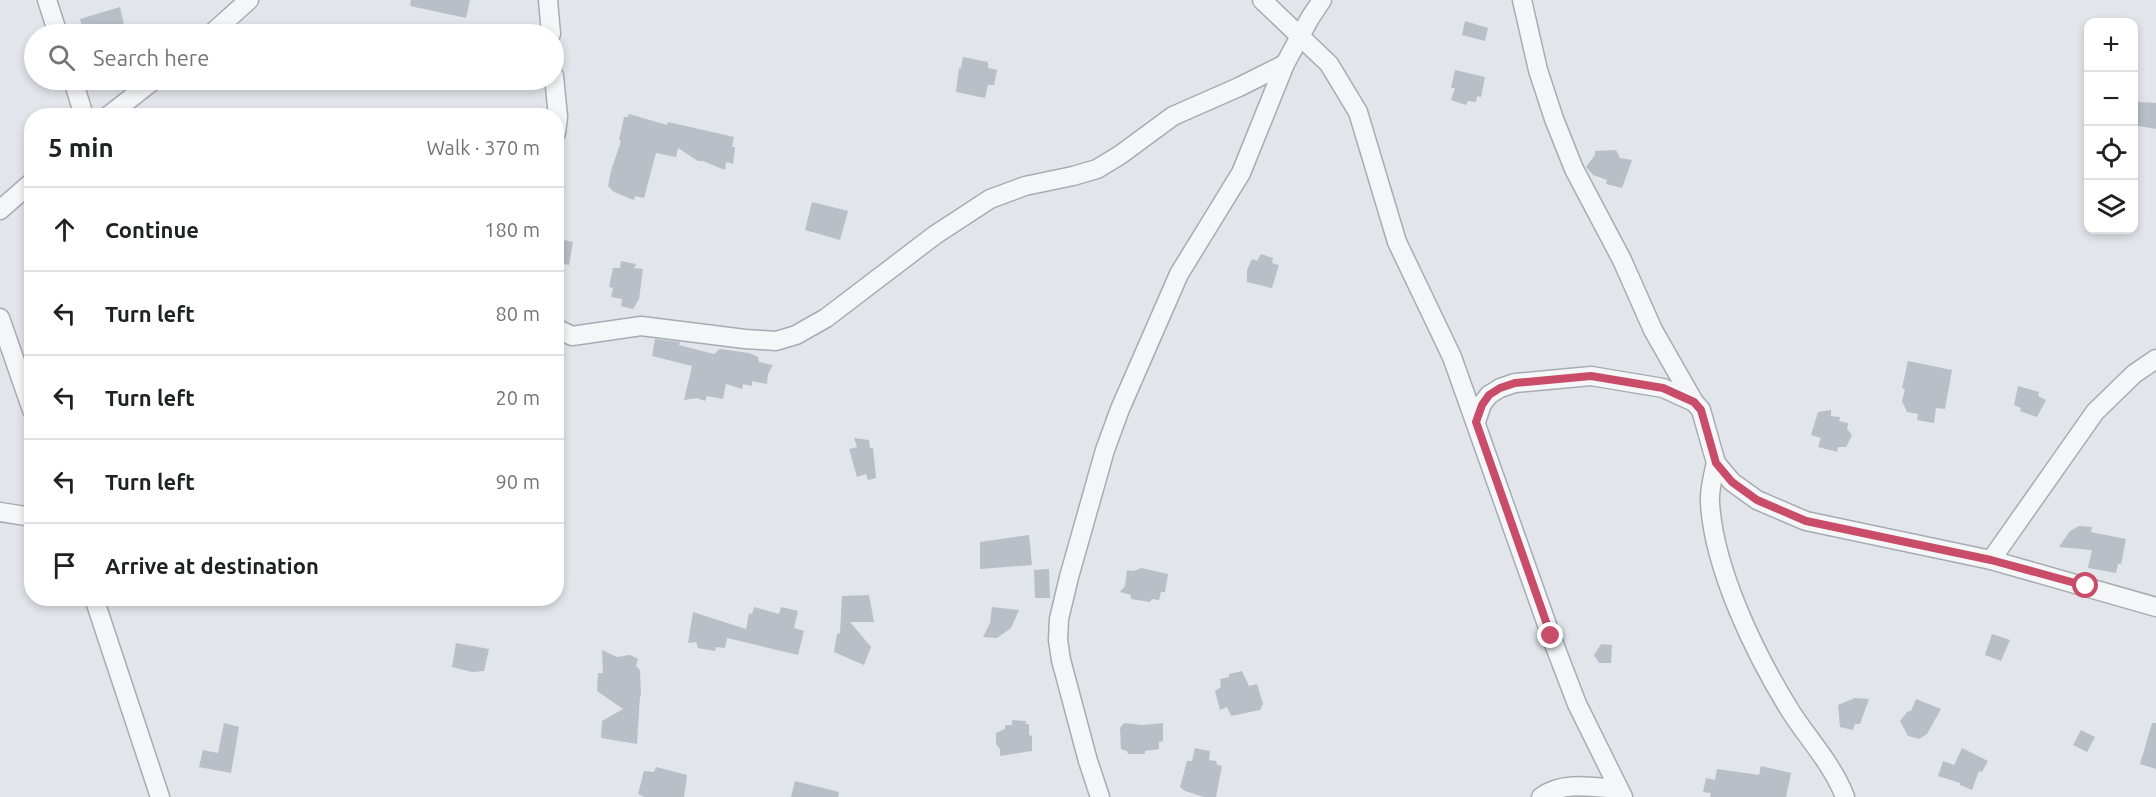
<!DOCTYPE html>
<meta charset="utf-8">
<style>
:root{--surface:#fff;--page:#f6f6f6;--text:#202124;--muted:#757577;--line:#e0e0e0}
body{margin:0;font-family:Ubuntu,sans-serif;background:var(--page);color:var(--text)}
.controls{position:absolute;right:18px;top:18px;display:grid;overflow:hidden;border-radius:12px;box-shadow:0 3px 9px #0003}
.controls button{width:54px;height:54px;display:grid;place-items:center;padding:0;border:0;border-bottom:2px solid var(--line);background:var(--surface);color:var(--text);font:30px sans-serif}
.stop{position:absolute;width:18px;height:18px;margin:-14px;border:4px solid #c94c69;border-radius:50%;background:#fff}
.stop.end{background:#c94c69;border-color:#fff;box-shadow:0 2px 6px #0008}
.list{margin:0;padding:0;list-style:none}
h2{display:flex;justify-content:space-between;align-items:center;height:78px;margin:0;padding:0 24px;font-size:26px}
h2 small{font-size:20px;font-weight:400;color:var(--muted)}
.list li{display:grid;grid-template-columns:39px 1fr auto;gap:18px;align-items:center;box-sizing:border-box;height:84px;padding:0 24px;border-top:2px solid var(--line)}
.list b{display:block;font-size:22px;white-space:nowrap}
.list em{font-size:20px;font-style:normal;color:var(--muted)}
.icon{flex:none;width:33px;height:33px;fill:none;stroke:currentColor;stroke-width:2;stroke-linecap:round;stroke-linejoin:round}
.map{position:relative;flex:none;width:2156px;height:797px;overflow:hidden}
.search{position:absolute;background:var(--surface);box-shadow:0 3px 9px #0003;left:24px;top:24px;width:540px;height:66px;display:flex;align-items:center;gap:15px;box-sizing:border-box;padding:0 21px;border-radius:33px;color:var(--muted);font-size:22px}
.panel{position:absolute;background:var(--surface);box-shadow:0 3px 9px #0003;left:24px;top:108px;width:540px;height:498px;border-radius:24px}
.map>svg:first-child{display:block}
</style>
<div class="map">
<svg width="2156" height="797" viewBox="0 0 2156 797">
<rect width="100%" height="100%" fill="#e2e5ea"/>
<g fill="#b9bfc6">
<path d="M 411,0 L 470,0 L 466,18 L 410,6 Z"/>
<path d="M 120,7 L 126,34 L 84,34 L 80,19 Z"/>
<path d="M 1465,21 L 1488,28 L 1485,41 L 1462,35 Z"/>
<path d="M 963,57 L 988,62 L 988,68 L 997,70 L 994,85 L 988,85 L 985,98 L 956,92 L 959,68 L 961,68 Z"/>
<path d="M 1455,70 L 1485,77 L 1481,97 L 1477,96 L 1476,102 L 1468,101 L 1466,105 L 1451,100 L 1455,88 L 1451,88 Z"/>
<path d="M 2138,102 L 2156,103 L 2156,129 L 2133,125 Z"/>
<path d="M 629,114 L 667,125 L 668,122 L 734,137 L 732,147 L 735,147 L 733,164 L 726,162 L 725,170 L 703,161 L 698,161 L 678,148 L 676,157 L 656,153 L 644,198 L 635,196 L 634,200 L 614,192 L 608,186 L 611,171 L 621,141 L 619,140 L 624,117 L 628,117 Z"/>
<path d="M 1616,150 L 1620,158 L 1632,160 L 1622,188 L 1606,184 L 1607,180 L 1593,175 L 1586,167 L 1595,155 L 1595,151 Z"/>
<path d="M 812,202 L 848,211 L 840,240 L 805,230 Z"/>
<path d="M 556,238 L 573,242 L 569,265 L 556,262 Z"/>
<path d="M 1261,254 L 1273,258 L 1272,263 L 1279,265 L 1272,288 L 1247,282 L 1247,270 L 1252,259 L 1257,261 Z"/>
<path d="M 621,261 L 636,264 L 634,268 L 643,269 L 639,299 L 633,309 L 621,306 L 622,299 L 611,297 L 613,288 L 609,287 L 613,268 L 620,268 Z"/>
<path d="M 655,339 L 680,342 L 679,345 L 714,354 L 720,349 L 749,353 L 758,357 L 759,362 L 773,365 L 768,374 L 767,384 L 752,381 L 752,386 L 743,384 L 742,389 L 726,384 L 723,399 L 707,396 L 705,401 L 697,398 L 684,400 L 692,366 L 652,356 Z"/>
<path d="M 1908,361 L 1952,370 L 1945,409 L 1936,408 L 1934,423 L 1917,420 L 1918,414 L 1907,412 L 1902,401 L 1905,389 L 1902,388 Z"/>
<path d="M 2018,386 L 2039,392 L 2038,396 L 2046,400 L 2037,417 L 2020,411 L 2021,408 L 2014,405 Z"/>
<path d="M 1831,410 L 1831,416 L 1840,417 L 1839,421 L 1848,423 L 1847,429 L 1852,435 L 1846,447 L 1838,447 L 1837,452 L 1818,447 L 1821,438 L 1811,435 L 1818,412 Z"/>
<path d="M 854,438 L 869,440 L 870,448 L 873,448 L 876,478 L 868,480 L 866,474 L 857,477 L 849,449 L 857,447 Z"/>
<path d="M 2079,526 L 2092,527 L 2091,532 L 2126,539 L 2121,564 L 2118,564 L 2116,573 L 2088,568 L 2092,550 L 2059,547 L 2070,531 Z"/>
<path d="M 1029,535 L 1032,565 L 980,569 L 980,542 Z"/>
<path d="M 1141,568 L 1168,574 L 1165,592 L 1161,592 L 1159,600 L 1152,599 L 1150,602 L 1131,599 L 1131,595 L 1120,592 L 1125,586 L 1127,570 L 1134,571 Z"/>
<path d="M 1049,569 L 1050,598 L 1035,598 L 1034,570 Z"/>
<path d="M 869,595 L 874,622 L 850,622 L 871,647 L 864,665 L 834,652 L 837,634 L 840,633 L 842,596 Z"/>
<path d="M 754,607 L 779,614 L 781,607 L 798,611 L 794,628 L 804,631 L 798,655 L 727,638 L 725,648 L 716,647 L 715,651 L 698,648 L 696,642 L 688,643 L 693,612 L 746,629 L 749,613 L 752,614 Z"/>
<path d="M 992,607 L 1019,610 L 1011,628 L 997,638 L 983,637 L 990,623 Z"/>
<path d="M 1992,634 L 2010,640 L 2001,661 L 1985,655 Z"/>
<path d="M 456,643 L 489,649 L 484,671 L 472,672 L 452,667 Z"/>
<path d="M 1601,644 L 1612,645 L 1611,663 L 1599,663 L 1594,655 Z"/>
<path d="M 602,650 L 617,657 L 630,655 L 638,659 L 636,666 L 640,670 L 641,696 L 640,696 L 637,744 L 601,738 L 602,721 L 623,709 L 597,691 L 598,673 L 603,673 Z"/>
<path d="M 1242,671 L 1249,686 L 1257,684 L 1263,704 L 1260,710 L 1231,716 L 1227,707 L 1220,710 L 1215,691 L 1221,687 L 1220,679 L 1229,677 L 1229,674 Z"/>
<path d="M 1855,698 L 1869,699 L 1860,724 L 1855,724 L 1853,730 L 1840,727 L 1838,705 Z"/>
<path d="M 1916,699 L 1941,709 L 1927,734 L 1919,739 L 1908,736 L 1900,721 L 1907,712 L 1911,711 Z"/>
<path d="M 1012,720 L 1026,721 L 1026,724 L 1029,724 L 1029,735 L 1032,736 L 1032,751 L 1000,756 L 1000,749 L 996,744 L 996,733 L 1005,729 L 1005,725 L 1012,725 Z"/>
<path d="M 224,723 L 239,727 L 231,773 L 199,767 L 203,750 L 218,753 Z"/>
<path d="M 1124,723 L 1143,725 L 1163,723 L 1163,741 L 1159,742 L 1159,749 L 1145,751 L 1145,754 L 1128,754 L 1127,751 L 1121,749 L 1120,728 Z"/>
<path d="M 2152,723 L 2156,723 L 2156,769 L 2140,764 Z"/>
<path d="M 2081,730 L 2095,737 L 2087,752 L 2073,745 Z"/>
<path d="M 1195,748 L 1210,751 L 1209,760 L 1216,761 L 1217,765 L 1222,766 L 1216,797 L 1204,797 L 1185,791 L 1180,787 L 1187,761 L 1192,761 Z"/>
<path d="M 1962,748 L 1988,761 L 1982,772 L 1979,771 L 1972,790 L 1960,785 L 1960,783 L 1938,776 L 1943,761 L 1954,765 Z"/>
<path d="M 1761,766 L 1791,773 L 1786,797 L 1710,797 L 1711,793 L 1703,792 L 1706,778 L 1715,780 L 1717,769 L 1759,775 Z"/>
<path d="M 656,767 L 687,775 L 684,797 L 644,797 L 638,794 L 644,771 L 654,772 Z"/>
<path d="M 795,781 L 839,792 L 838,797 L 791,797 Z"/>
</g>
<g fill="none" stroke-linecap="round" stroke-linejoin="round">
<defs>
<g id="minor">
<path d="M 47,0 L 58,34"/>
<path d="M 548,0 L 551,34"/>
<path d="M 1262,0 L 1329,64 L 1358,112 L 1397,242 L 1452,357 L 1551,636 L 1577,704 L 1623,797"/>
<path d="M 1522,0 L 1538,70 L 1554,119 L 1574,169 L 1622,260 L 1653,330 L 1694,402"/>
<path d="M 211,34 L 249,0"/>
<path d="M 554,76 L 558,117 L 556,133"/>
<path d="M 73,80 L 84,116"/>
<path d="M 108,116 L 154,80"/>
<path d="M 0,210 L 32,182"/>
<path d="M 0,318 L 32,410"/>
<path d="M 556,328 L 572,336 L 641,326 L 745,339 L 776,341 L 796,335 L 826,318 L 935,235 L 990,199 L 1025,186 L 1073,176 L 1097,169 L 1120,155 L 1173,116 L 1239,87 L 1285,64"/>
<path d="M 1476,422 L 1482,404 L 1489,395 L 1500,388 L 1515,383 L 1591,376 L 1663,388 L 1694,402 L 1701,410 L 1716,463 L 1732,482 L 1757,500 L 1806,521 L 1991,560 L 2156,607"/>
<path d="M 1716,463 C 1713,476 1709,490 1710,503 C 1714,570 1756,656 1791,712 C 1809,740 1833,765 1845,797"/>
<path d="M 0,512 L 32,517"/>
<path d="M 1991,560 L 2095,412 L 2134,374 L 2156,359"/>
<path d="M 94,598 L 160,797"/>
<path d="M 1100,797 L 1088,761 L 1061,660 L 1058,640 L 1059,619 L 1069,577 L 1105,450 L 1120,409 L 1179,274 L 1241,173 L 1285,64 L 1310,18 L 1322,0"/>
<path d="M 1541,797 C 1563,781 1591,787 1617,789"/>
</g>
</defs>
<use href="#minor" stroke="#a7acb4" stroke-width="21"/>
<use href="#minor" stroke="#f4f6f8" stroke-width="18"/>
</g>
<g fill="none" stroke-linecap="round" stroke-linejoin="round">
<path stroke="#c94c69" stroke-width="8" d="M 1551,636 L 1476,422 L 1482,405 L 1489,395 L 1500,388 L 1515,383 L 1591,376 L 1663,388 L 1694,402 L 1701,410 L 1716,463 L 1732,482 L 1757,500 L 1806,521 L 1991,560 L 2086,586"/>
</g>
</svg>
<div class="controls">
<button>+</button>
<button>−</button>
<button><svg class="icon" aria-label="locate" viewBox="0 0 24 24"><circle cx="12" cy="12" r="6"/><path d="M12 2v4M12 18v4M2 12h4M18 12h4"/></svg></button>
<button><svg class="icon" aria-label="layers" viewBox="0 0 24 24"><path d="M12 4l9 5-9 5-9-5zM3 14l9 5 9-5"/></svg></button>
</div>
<div class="stop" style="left:2086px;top:586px"></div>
<div class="stop end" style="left:1551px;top:636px"></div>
<div class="search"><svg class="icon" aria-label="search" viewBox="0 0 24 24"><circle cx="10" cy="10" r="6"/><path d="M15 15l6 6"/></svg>Search here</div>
<section class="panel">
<h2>5 min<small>Walk · 370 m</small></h2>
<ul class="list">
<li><svg class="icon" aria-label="ahead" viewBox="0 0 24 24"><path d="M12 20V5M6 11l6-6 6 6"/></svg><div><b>Continue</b></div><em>180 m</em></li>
<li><svg class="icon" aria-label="left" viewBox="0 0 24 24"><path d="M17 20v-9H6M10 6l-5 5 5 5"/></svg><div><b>Turn left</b></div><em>80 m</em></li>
<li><svg class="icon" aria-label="left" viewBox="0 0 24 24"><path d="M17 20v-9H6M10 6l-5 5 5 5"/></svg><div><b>Turn left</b></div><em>20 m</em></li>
<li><svg class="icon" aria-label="left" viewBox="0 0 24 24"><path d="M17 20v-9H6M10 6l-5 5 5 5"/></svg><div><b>Turn left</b></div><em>90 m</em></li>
<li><svg class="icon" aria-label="arrive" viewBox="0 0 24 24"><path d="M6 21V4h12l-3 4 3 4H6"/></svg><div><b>Arrive at destination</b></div></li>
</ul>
</section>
</div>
